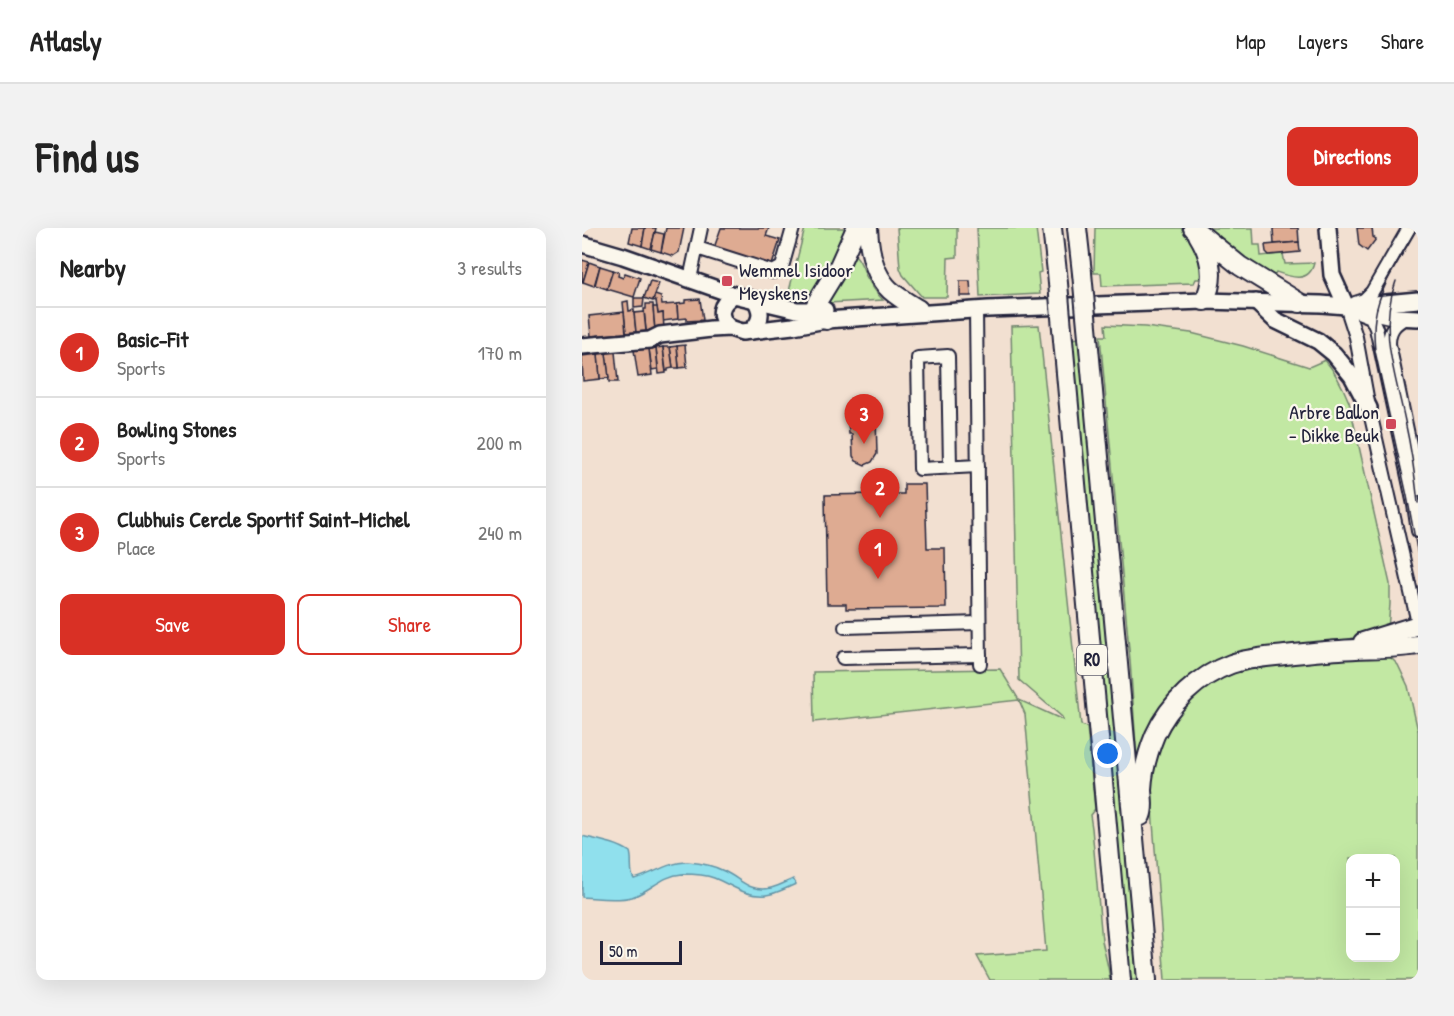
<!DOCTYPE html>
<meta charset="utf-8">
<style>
:root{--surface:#fff;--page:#f2f2f2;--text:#222;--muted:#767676;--line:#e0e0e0;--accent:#d93025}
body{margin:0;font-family:"Patrick Hand",sans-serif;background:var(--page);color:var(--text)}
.controls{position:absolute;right:18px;bottom:18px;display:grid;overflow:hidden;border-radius:12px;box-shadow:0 6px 24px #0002}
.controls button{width:54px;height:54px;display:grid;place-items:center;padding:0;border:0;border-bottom:2px solid var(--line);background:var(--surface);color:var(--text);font:30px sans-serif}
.scale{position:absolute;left:18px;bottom:15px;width:82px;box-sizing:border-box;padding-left:6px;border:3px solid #22223b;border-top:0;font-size:16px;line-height:21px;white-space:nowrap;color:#22223b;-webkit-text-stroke:4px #fbf7ec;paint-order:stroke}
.you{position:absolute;left:526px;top:526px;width:21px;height:21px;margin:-15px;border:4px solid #fff;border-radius:50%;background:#1a73e8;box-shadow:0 0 0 9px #1a73e833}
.badge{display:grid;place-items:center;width:39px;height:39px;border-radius:50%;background:var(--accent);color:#fff;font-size:20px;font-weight:700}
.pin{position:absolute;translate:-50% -50px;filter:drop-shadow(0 2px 3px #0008)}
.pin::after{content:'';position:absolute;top:32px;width:21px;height:18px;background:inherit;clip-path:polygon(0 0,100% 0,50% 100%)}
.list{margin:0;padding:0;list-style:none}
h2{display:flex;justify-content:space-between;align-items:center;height:78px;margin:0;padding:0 24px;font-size:26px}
h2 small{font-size:20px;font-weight:400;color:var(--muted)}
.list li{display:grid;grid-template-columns:39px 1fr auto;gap:18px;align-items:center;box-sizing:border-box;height:90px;padding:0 24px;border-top:2px solid var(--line)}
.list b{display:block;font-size:22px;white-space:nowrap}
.list p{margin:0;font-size:20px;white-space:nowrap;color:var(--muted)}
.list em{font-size:20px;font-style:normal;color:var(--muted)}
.actions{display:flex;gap:12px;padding:18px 24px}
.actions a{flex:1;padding:14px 0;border:2px solid var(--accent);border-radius:12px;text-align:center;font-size:21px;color:var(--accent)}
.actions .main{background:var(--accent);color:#fff}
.map{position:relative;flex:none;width:836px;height:752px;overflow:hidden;border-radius:12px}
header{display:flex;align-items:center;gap:36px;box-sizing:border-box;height:84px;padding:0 30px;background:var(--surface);border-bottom:2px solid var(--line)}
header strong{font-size:28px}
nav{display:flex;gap:33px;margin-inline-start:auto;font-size:21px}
.intro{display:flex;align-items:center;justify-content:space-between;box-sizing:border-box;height:144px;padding:0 36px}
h1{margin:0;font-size:42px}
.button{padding:15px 27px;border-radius:12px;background:var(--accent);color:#fff;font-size:21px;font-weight:700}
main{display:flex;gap:36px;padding:0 36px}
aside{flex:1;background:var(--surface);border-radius:12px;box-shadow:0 6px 24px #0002}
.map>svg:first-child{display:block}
</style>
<header>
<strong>Atlasly</strong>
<nav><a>Map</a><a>Layers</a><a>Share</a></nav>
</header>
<div class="intro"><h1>Find us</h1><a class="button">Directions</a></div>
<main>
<aside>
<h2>Nearby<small>3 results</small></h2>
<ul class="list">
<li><span class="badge">1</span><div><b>Basic-Fit</b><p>Sports</p></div><em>170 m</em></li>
<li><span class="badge">2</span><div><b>Bowling Stones</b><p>Sports</p></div><em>200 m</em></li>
<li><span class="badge">3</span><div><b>Clubhuis Cercle Sportif Saint-Michel</b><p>Place</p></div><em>240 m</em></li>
</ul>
<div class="actions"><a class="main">Save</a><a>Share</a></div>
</aside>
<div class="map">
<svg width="836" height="752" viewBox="0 0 836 752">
<rect width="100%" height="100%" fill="#f2e0d1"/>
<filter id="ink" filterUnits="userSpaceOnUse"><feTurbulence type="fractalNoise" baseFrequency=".0167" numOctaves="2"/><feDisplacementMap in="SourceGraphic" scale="12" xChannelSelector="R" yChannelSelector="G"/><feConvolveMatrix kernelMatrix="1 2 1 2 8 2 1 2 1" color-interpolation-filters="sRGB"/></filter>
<g filter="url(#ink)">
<g fill="#c2e8a3" stroke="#72856f" stroke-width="1.5" fill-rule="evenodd">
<path d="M 223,0 L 266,0 C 256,21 239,68 214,74 L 205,71 Z"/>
<path d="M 315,0 L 375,0 L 375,29 L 366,30 L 365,69 L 340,69 L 321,47 L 318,40 Z"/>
<path d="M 395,0 L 454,0 L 459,44 L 456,45 L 458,66 L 398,69 Z"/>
<path d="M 513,0 L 599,0 L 619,26 L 621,51 L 614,51 L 612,55 L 520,58 L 519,45 L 512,45 Z"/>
<path d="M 626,0 L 671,0 L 672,17 L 678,17 L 679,28 L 701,26 L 703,36 L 732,35 C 727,56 708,49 694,44 L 692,48 C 666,36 646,19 626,0 Z"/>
<path d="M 273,27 C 279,33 281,40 284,48 C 289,57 294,65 301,72 L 246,75 L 245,71 L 271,28 Z"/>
<path d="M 457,97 L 499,497 L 505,499 L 513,581 L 508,587 L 510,600 L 520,713 L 526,739 L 528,752 L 408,752 L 395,728 L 464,723 L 443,486 L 437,472 L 232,494 L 231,444 L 418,441 L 437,472 L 481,492 L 480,489 L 437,452 L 429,98 Z"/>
<path d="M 523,97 L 563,99 L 609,105 L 661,118 L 727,139 L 743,132 C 754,145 761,159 767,174 L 808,356 L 808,376 L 806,402 L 617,446 L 556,546 L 548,432 L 518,108 L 524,108 Z"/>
<path d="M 497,110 L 555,752 L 548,752 L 490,111 Z"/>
<path d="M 808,425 L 809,430 L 816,437 L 826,458 L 836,503 L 836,752 L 583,752 L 569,568 C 570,559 569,550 571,541 C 579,492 621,446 670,438 C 685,435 701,435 716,433 C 747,431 777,428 808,425 ZM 768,630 L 814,630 L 814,730 L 768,730 Z"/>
</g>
<path fill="#90e0ed" stroke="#6494a6" stroke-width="1.5" d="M 0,608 C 16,612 35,615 48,624 C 51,633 47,643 52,651 C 69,647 88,633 106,634 C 118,635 131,637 142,643 C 159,651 168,665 189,660 C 197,658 204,654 211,651 L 214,656 C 204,660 194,666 184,667 C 163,669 150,657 132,650 C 122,646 111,646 100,646 C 81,647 68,663 50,669 C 35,673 16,670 0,669 Z"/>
<g fill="#deab92" stroke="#22223b" stroke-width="1.5">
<path d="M 50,0 L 63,0 L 60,18 L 47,14 Z"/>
<path d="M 63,0 L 74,0 L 69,21 L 60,18 Z"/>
<path d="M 84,0 L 102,0 L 97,24 L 91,28 L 79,24 Z"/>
<path d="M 139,0 L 187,0 L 184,8 L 198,12 L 190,37 L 132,20 Z"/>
<path d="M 691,0 L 716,0 L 717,14 L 692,16 Z"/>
<path d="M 775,0 L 790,0 L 791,9 L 794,11 L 785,23 L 777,17 Z"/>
<path d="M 73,4 L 82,6 L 79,24 L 69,21 Z"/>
<path d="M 717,14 L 718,24 L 687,27 L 684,24 L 683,17 Z"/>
<path d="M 0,32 L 7,34 L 1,54 L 0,53 Z"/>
<path d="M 7,34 L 18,38 L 12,58 L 1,54 Z"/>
<path d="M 18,38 L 31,42 L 25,61 L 13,57 Z"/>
<path d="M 31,42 L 37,44 L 36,48 L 41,50 L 43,45 L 58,50 L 52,69 L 25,61 Z"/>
<path d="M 68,53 L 77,55 L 71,73 L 62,70 Z"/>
<path d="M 378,53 L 388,53 L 389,68 L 378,68 Z"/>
<path d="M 73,67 L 79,69 L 80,77 L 95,76 L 96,91 L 81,93 L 81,85 L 76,86 L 74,73 L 71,72 Z"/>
<path d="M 52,70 L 62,70 L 61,79 L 52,80 Z"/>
<path d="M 118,71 L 121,92 L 105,93 L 105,90 L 96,91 L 95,76 L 103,75 L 103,72 Z"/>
<path d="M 46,73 L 47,83 L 52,82 L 54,104 L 44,105 L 41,74 Z"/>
<path d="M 64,76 L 71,76 L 73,102 L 64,103 L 62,81 L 64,81 Z"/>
<path d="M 71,79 L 75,79 L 76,86 L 81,85 L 82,101 L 73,102 Z"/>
<path d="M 42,84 L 44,105 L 9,108 L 7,88 Z"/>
<path d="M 62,84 L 64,103 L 54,104 L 52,85 Z"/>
<path d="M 103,117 L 105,139 L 97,140 L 95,118 Z"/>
<path d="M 95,118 L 97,140 L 91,140 L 88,119 Z"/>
<path d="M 81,119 L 84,145 L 77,146 L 74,120 Z"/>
<path d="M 81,119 L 88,119 L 91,140 L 86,141 L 86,143 L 84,143 Z"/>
<path d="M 74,120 L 76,141 L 70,142 L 67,121 Z"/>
<path d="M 67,121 L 70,147 L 56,149 L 52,122 Z"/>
<path d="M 33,124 L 36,154 L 27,154 L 24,125 Z"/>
<path d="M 24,125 L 27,150 L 18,151 L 16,126 Z"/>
<path d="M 16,126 L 18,151 L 1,153 L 0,128 Z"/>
<path d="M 284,185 L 284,189 L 294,189 L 295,226 L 290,234 L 283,237 L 274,233 L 271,228 L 270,206 L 267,206 L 266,192 L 270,192 L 269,186 Z"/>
<path d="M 322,256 L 343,256 L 345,320 L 363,320 L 364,380 L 264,381 L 264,376 L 245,376 L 243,267 L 294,266 L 294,265 L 313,264 L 313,266 L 322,266 Z"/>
</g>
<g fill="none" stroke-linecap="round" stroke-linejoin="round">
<defs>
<g id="minor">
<path d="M 115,20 L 191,44 L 200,39 L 211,0"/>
<path d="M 108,51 L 119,0"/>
<path d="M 773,75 L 782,72 L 790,64 L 827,0"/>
<path d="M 764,78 L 774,109 L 787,180 L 836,395"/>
<path d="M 394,82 L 398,436"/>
<path d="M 776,84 L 789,89 L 794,100 L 832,277 L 836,303"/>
<path d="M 824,90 C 812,95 807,103 807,116 L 830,226 L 835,262"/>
<path d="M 368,239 L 366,128 L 336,130 L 338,241 L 396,238"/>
<path d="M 263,399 L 397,395"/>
<path d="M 261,430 L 398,427"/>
</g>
<g id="major">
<path d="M 746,0 L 750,47 L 764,78"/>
<path d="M 0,16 L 41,28 L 152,67 L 215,82 L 243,82"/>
<path d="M 674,74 L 693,92 L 736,113 L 752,126 L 770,148 L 787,180"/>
<path d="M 782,77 L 836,72"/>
<path d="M 148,100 C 134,88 138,76 152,67"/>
<path d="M 169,103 C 179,94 181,84 173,72"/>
<path d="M 0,118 L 68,112 L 78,107 L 129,101 L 148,100 L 160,104 L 211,98 L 244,92 L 406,81 L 622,73 L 739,76 L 764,78 L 814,89 L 836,90"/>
</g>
<g id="highway">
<path d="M 286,0 C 287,21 292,47 308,62 C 317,70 326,75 336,81"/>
<path d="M 470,0 L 475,44"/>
<path d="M 495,0 L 500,45"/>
<path d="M 611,0 L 658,38 L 718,75"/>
<path d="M 616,7 C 629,28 634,51 622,73"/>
<path d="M 244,92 L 235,87 L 232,82 L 235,74 L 257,38 L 274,0"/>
<path d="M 506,109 L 565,752"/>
<path d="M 481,112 L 539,752"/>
<path d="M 781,414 L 836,397"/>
<path d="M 559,588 C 563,579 560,570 560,561 C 561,543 566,524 573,507 C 587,476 616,448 649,436 C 666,430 685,429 703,427 C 721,425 740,423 758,422 C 784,420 810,421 836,417"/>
</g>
</defs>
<use href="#minor" stroke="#22223b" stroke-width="16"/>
<use href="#major" stroke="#22223b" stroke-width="20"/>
<use href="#highway" stroke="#22223b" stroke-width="22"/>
<use href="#minor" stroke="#fbf7ec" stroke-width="12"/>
<use href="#major" stroke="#fbf7ec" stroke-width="15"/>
<use href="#highway" stroke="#fbf7ec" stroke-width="18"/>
<g stroke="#22223b" stroke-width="1.5">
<path d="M 835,0 C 820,27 797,59 793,90 C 791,101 792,112 793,123 L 825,268 L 836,327"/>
<path d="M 814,53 C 796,102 813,144 823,193 C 829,220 833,247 836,275"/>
</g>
<defs>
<g id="highway-bridge">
<path d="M 475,44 L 481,112"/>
<path d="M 500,45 L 506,109"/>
</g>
</defs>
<use href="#highway-bridge" stroke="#22223b" stroke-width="22" stroke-linecap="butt"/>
<use href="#highway-bridge" stroke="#fbf7ec" stroke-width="18"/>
</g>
</g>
<g fill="#d1495b" stroke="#fbf7ec" stroke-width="2">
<rect x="139" y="47" width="12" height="12" rx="3"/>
<rect x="803" y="190" width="12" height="12" rx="3"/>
</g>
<g text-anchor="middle" stroke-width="4.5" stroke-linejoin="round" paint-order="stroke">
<rect fill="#fbf7ec" stroke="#636270" stroke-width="1.5" x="495" y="417" width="30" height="30" rx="4.5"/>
<g font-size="18" font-weight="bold" fill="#22223b">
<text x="510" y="438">R0</text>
</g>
<g font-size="20" fill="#22223b" stroke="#fbf7ec" text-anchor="start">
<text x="157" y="49">Wemmel Isidoor<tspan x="157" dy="23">Meyskens</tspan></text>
<text x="797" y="191" text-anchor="end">Arbre Ballon<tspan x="797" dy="23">- Dikke Beuk</tspan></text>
</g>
</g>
</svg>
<div class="controls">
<button>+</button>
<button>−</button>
</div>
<div class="scale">50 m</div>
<div class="you"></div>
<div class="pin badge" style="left:296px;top:351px">1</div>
<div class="pin badge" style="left:298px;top:290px">2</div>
<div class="pin badge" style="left:282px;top:216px">3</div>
</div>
</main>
